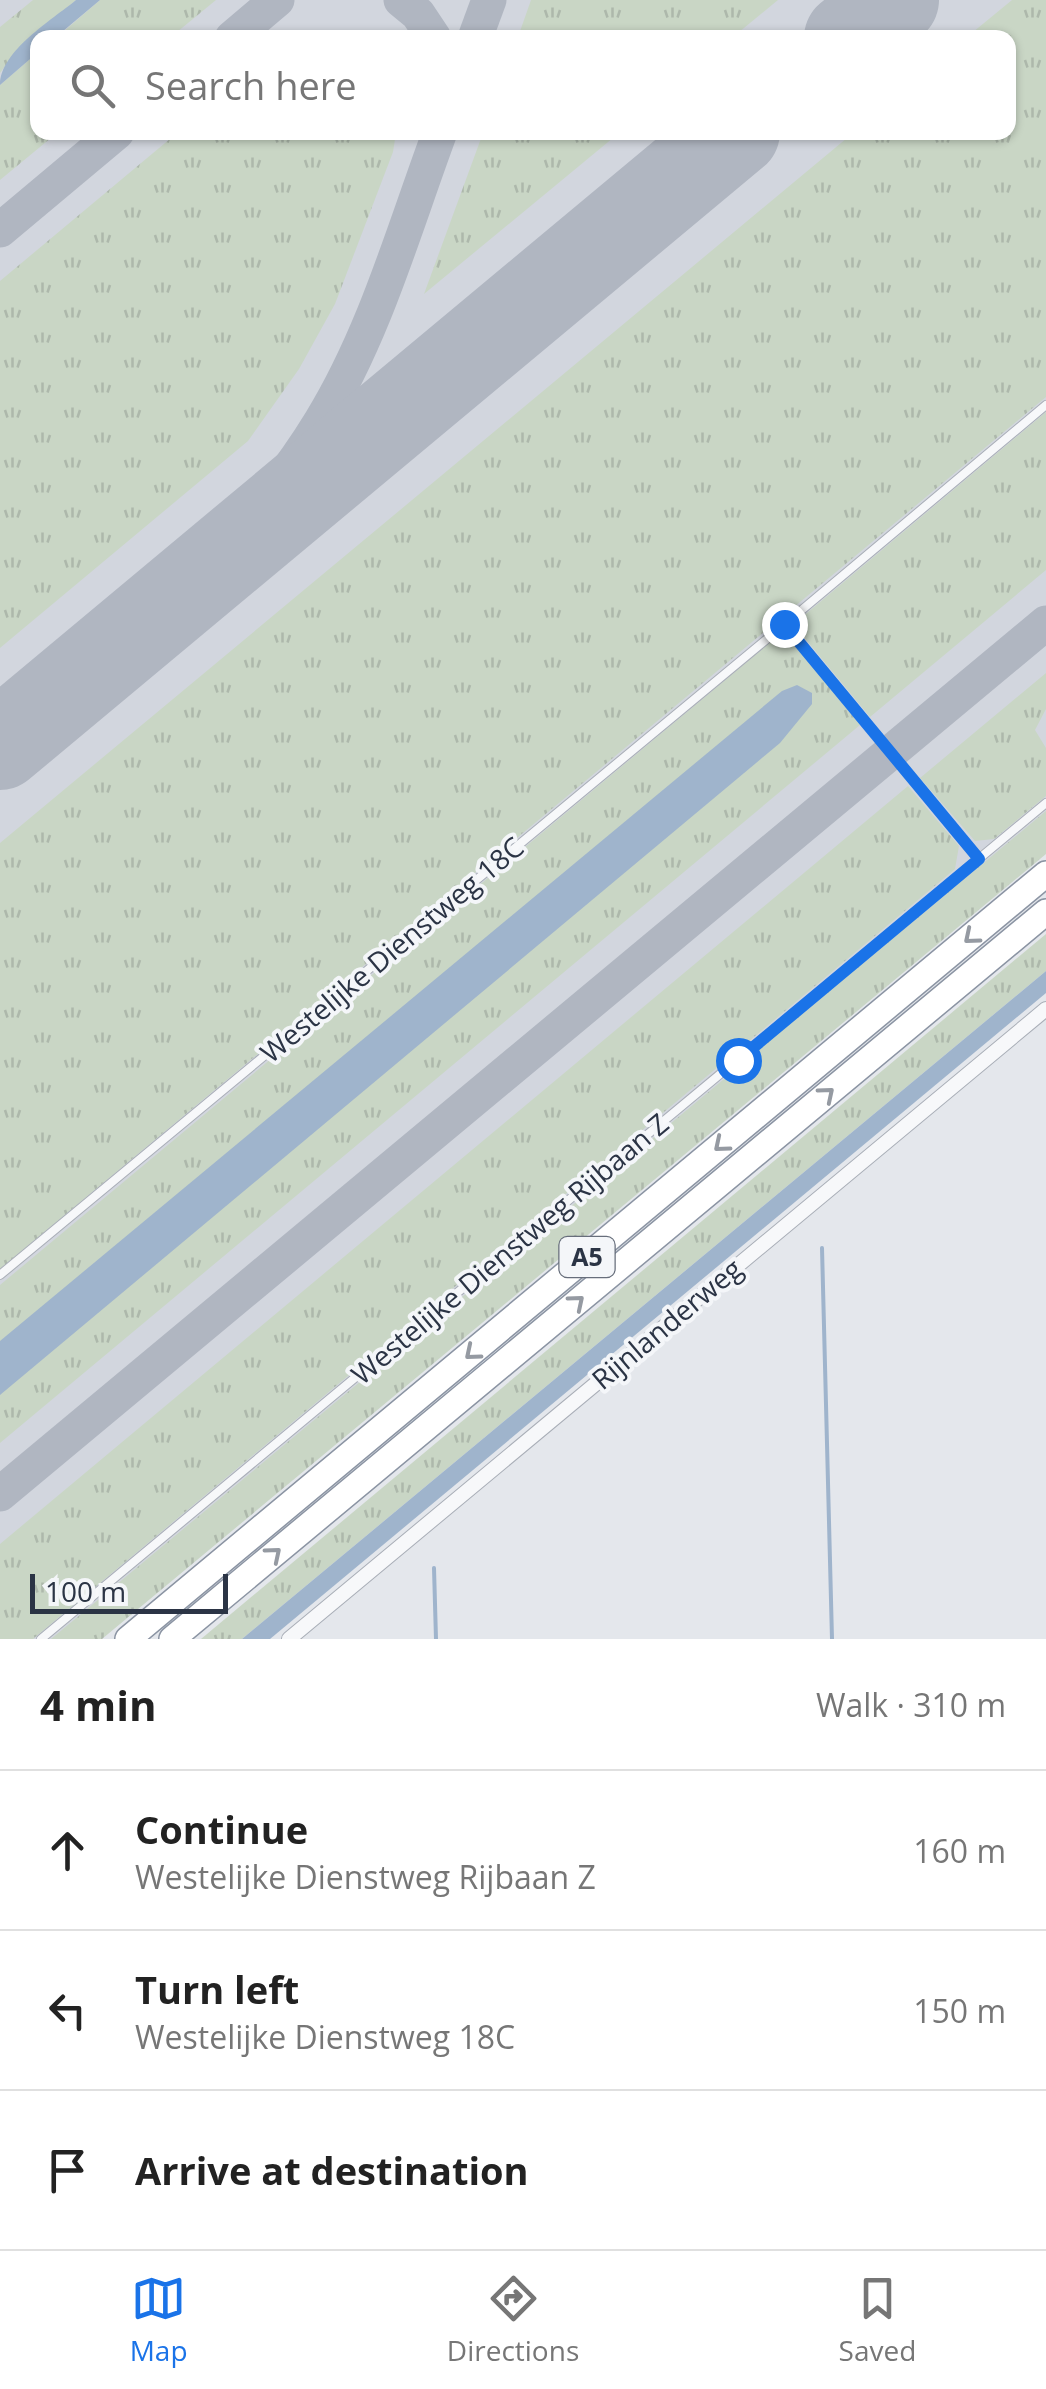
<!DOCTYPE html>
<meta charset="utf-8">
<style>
:root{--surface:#fff;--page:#f6f6f6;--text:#222;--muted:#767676;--line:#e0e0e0;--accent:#1a73e8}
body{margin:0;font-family:"Open Sans",sans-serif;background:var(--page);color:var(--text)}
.scale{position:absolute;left:30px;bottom:25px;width:198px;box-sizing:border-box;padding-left:10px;border:5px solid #2b3445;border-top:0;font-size:28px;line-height:35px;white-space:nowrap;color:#2b3445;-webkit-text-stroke:8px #f4f6f9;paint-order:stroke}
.stop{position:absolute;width:30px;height:30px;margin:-22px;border:8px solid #1a73e8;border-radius:50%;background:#fff}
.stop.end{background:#1a73e8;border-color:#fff;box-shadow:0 2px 10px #0008}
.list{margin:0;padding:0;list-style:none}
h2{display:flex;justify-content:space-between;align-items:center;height:130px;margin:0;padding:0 40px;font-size:42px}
h2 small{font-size:32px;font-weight:400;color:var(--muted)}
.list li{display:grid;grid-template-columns:65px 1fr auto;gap:30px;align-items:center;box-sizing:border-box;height:160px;padding:0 40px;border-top:2px solid var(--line)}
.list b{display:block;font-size:38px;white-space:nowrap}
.list p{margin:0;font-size:32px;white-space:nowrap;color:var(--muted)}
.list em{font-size:32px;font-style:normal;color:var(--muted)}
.icon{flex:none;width:55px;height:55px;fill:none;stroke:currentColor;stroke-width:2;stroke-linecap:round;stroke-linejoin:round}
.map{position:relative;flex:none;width:1046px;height:1639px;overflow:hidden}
.search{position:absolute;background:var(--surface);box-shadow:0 2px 8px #0004;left:30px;right:30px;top:30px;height:110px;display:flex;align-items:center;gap:25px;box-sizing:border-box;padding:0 35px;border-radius:20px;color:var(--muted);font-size:38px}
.sheet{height:610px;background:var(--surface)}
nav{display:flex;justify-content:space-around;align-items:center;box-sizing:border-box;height:140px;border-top:2px solid var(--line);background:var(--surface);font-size:28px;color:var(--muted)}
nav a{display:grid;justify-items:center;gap:5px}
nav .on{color:var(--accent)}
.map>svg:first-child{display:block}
</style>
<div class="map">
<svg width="1046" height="1639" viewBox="0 0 1046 1639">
<defs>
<pattern id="grass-tufts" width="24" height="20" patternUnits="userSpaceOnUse" patternTransform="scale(2.5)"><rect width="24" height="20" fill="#c9d6c5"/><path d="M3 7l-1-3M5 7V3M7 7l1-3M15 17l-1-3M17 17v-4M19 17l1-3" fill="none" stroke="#adb8ab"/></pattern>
</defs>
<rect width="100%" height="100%" fill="#e4e7ec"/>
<path fill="#d2d6de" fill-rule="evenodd" d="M 0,0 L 1046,0 L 1046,815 L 56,1639 L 0,1639 ZM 38,38 L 1008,38 L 1008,132 L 38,132 Z"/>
<g fill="url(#grass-tufts)">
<path d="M 33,0 L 76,0 L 17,50 L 0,73 L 0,27 Z"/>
<path d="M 100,0 L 216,0 L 171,37 L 56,38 Z"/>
<path d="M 531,0 L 778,0 L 733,37 L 518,37 Z"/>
<path d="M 1012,0 L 1046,0 L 1046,397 L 0,1269 L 0,843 L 853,133 L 1008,132 L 1008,38 L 967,37 Z"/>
<path d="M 37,53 L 38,132 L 57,133 L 0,180 L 0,85 Z"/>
<path d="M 177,133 L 396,133 L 393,152 L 335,304 L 299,369 L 248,441 L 0,648 L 0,281 Z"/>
<path d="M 483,133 L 619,133 L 424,294 Z"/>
<path d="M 1046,412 L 1046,570 L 870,717 L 803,636 L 801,618 Z"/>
<path d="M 782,638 L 793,643 L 860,725 L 0,1443 L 0,1285 L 772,641 Z"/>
<path d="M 1046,673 L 1046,709 L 1035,730 L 1046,748 L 1046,796 L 994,839 L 975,841 L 920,778 Z"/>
<path d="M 908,786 L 959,846 L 955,869 L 33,1639 L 0,1639 L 0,1544 Z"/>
<path d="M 1046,811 L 1046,854 L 102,1639 L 51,1639 Z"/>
<path d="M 1046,934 L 1046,971 L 242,1639 L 201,1639 Z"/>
</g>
<g fill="#9fb4cc">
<path d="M 76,0 L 100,0 L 56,37 L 38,38 L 37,53 L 0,85 C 0,51 52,20 76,0 Z"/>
<path d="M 797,685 L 812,693 L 812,704 L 780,743 L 0,1395 L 0,1341 L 782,691 Z"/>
<path d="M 1046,971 L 1046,993 L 270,1639 L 242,1639 Z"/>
</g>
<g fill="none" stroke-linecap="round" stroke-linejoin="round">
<g stroke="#9fb4cc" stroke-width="4">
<path d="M 822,1248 L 832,1639"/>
<path d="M 434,1568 L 436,1639"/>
</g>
<g stroke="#b0b6c1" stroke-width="35">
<path d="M 401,0 L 418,14 L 434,38"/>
<path d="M 232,38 L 277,0"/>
<path d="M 475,38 L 489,0"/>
<path d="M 0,230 L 117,132"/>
<path d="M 189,588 C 237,535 284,482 321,421 C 375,333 404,229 440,132"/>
<path d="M 0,1494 L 1046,623"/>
</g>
<g stroke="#b0b6c1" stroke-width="90">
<path d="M 849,38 L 894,0"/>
<path d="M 0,745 L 735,132"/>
</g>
<defs>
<g id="lane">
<path d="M 785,624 L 1046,405"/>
<path d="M 0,1275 L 785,624 L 979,859"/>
<path d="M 41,1639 L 1046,803"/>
</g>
<path id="street" d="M 289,1639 L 1046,1009"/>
<g id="highway">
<path d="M 128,1639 L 1046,874"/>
<path d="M 172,1639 L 1046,912"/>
</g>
</defs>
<use href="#lane" stroke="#a9aeb7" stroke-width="10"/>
<use href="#street" stroke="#a9aeb7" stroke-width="16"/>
<use href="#highway" stroke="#8b94a3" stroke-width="28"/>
<use href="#lane" stroke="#f7f8fa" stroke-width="8"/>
<use href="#street" stroke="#f7f8fa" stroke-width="14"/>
<use href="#highway" stroke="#fff" stroke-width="25"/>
</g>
<defs><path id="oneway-chevron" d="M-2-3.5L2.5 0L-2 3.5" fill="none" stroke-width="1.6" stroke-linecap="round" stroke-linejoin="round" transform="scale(2.5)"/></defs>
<g stroke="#959aa2">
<use href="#oneway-chevron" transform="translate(971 937) rotate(140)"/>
<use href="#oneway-chevron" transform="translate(827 1094) rotate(-40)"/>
<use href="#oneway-chevron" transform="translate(721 1145) rotate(140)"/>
<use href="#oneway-chevron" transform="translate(577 1302) rotate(-40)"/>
<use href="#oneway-chevron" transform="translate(472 1353) rotate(140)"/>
<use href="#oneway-chevron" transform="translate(274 1554) rotate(-40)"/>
</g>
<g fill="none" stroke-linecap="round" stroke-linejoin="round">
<path stroke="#1a73e8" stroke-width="12" d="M 738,1060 L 979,859 L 784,624"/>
</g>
<g text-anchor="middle" stroke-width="8" stroke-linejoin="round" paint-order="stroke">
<rect fill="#f4f6f9" stroke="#676e7b" stroke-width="2.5" x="559.5" y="1237" width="55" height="40" rx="8"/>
<g font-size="25" font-weight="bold" fill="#2b3445">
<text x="587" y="1266">A5</text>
</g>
<g font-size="28" fill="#2b3445" stroke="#f4f6f9">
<text transform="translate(392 950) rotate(-40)" y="10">Westelijke Dienstweg 18C</text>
<text transform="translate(510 1249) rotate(-40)" y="10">Westelijke Dienstweg Rijbaan Z</text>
<text transform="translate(667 1324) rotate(-40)" y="10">Rijnlanderweg</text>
</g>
</g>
</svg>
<div class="scale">100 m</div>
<div class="stop" style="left:738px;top:1060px"></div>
<div class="stop end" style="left:784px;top:624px"></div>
<div class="search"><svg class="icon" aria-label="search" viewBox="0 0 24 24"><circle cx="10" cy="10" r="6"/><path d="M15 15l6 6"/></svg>Search here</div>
</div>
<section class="sheet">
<h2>4 min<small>Walk · 310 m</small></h2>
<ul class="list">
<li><svg class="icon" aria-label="ahead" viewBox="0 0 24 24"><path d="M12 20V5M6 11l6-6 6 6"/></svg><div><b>Continue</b><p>Westelijke Dienstweg Rijbaan Z</p></div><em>160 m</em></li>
<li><svg class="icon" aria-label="left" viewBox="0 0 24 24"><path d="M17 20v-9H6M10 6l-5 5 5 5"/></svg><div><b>Turn left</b><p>Westelijke Dienstweg 18C</p></div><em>150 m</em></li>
<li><svg class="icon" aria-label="arrive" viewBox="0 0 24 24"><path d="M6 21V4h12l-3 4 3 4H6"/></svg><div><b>Arrive at destination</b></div></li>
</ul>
</section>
<nav>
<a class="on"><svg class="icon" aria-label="map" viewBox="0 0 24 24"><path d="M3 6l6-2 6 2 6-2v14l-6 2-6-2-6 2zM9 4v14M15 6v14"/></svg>Map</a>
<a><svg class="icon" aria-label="directions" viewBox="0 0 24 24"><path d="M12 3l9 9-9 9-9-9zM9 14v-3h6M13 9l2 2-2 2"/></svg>Directions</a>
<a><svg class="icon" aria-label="saved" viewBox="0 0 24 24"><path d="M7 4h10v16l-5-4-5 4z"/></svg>Saved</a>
</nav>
